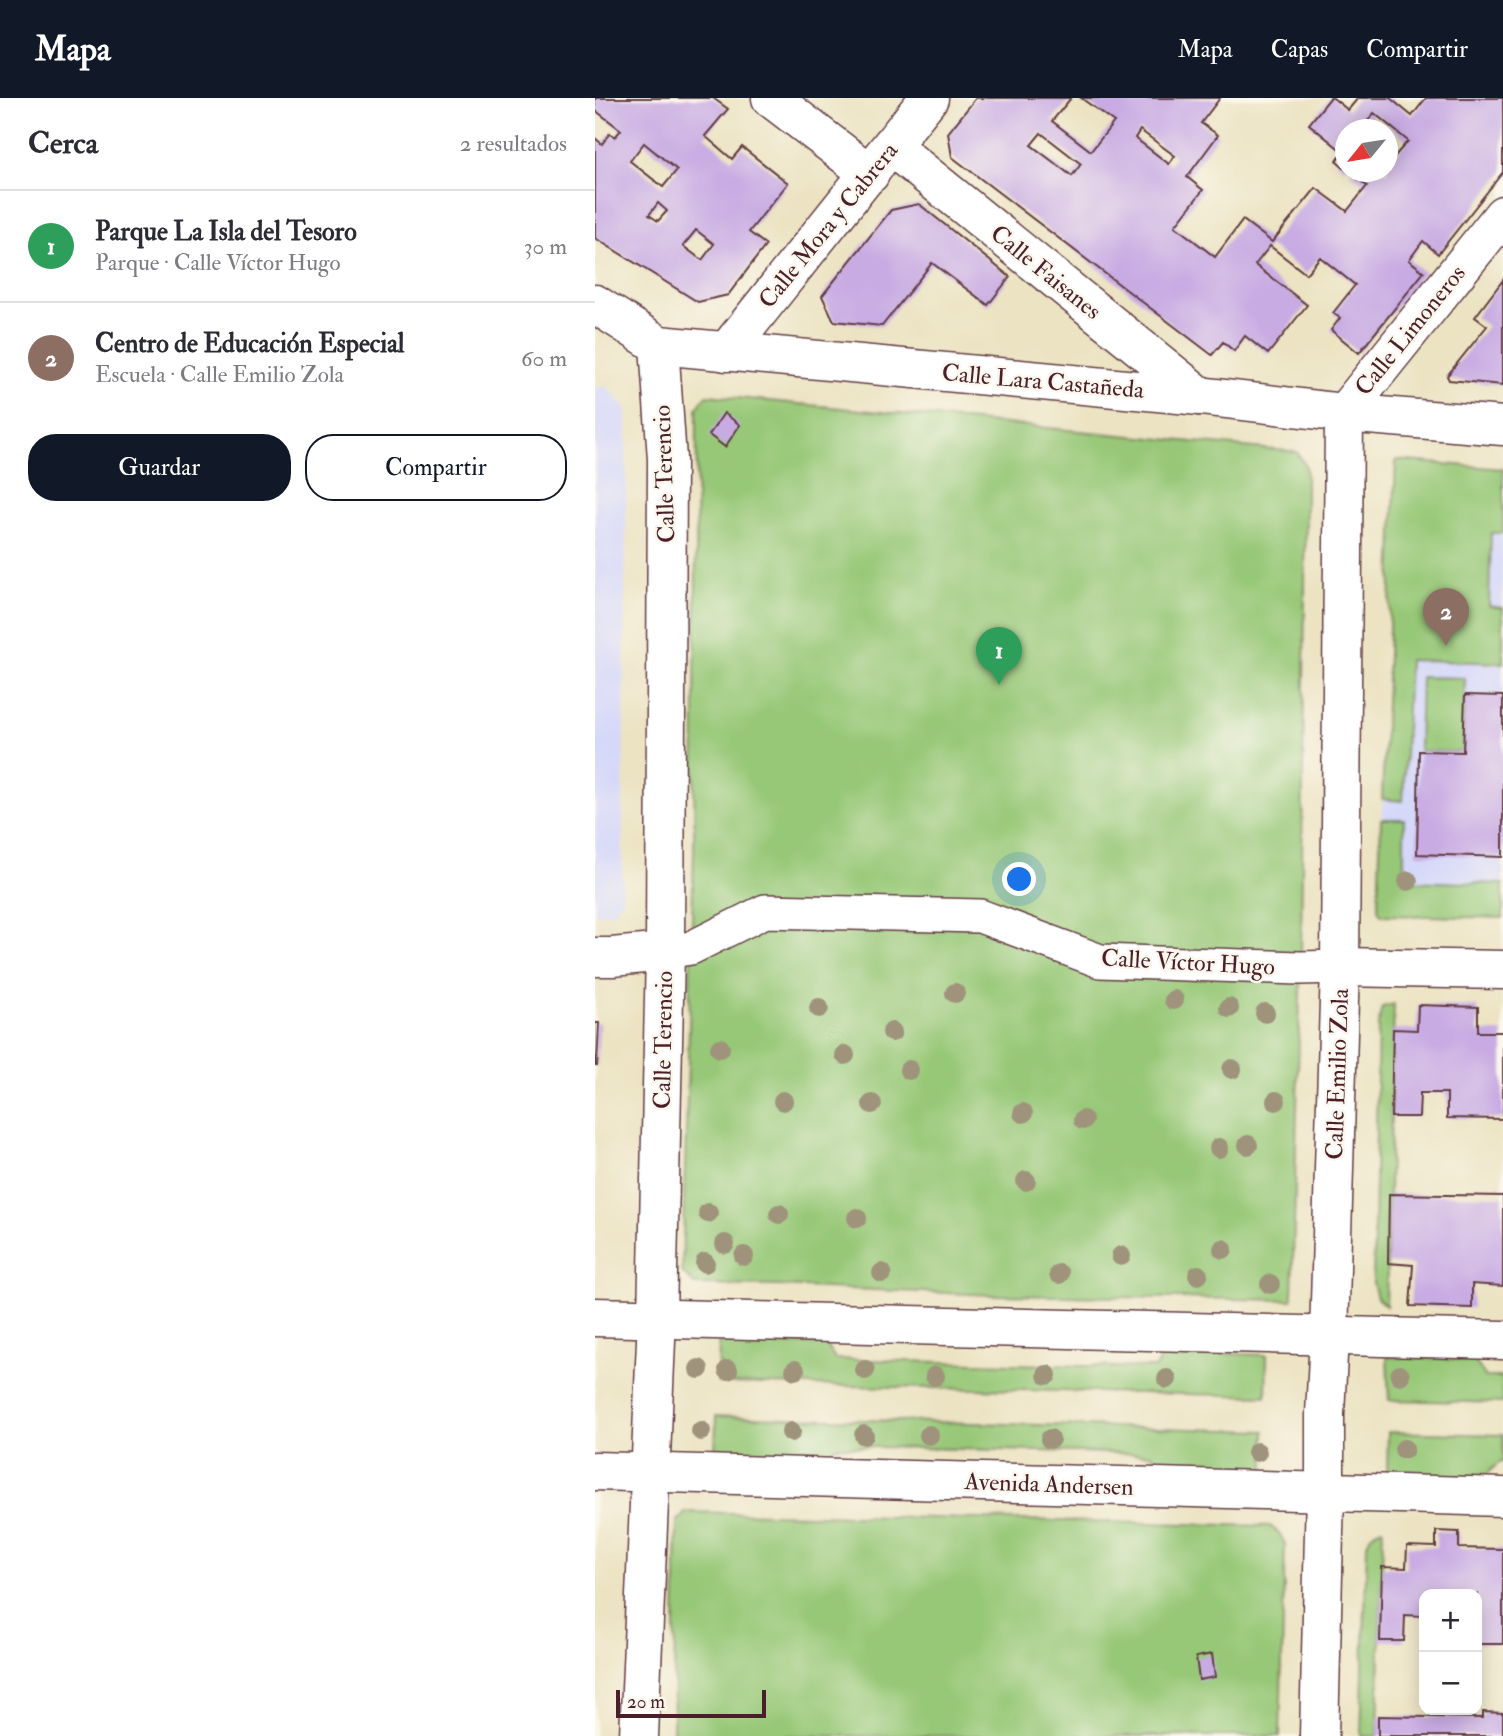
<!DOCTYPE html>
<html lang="es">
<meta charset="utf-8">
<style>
:root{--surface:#fff;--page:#f7f7f7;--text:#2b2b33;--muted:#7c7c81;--line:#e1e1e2;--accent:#111827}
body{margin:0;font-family:"IM FELL Double Pica",serif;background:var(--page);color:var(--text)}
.controls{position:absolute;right:21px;bottom:21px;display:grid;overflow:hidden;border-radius:14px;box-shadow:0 4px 18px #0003}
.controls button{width:63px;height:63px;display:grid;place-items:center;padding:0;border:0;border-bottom:2px solid var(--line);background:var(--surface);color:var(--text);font:35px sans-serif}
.compass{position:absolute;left:740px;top:21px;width:63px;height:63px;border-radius:50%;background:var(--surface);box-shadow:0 4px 18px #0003;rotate:240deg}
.scale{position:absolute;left:21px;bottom:18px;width:150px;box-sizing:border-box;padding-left:7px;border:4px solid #4a1f2b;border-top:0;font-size:19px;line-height:24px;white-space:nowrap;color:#4a1f2b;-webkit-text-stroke:5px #fbf7ec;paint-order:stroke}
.you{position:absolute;left:425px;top:782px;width:24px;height:24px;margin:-18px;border:5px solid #fff;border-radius:50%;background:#1a73e8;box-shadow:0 0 0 10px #1a73e833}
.badge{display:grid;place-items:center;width:46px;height:46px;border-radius:50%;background:var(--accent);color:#fff;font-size:23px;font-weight:700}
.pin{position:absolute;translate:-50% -58px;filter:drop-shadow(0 2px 4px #0008)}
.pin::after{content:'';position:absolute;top:37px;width:24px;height:21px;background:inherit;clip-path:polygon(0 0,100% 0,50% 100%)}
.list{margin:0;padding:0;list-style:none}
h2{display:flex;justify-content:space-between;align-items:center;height:91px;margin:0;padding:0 28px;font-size:30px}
h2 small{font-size:23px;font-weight:400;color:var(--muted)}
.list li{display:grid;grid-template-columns:46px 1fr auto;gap:21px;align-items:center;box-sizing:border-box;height:112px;padding:0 28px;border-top:2px solid var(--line)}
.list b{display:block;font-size:26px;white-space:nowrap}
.list p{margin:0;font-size:23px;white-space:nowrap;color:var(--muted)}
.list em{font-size:23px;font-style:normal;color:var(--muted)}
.actions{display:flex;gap:14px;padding:21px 28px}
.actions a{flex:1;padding:16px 0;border:2px solid var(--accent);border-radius:28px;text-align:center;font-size:24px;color:var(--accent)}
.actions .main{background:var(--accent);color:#fff}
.map{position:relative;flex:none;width:908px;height:1638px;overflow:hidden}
header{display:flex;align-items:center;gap:42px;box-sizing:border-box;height:98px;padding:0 35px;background:var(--accent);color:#fff}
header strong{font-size:33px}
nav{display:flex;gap:38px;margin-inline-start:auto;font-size:24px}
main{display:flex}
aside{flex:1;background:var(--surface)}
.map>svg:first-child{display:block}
</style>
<header>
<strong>Mapa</strong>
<nav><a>Mapa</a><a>Capas</a><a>Compartir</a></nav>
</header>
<main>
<aside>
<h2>Cerca<small>2 resultados</small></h2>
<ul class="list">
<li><span class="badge" style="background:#2e9e5b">1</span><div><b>Parque La Isla del Tesoro</b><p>Parque · Calle Víctor Hugo</p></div><em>30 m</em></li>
<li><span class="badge" style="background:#8d6e63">2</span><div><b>Centro de Educación Especial</b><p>Escuela · Calle Emilio Zola</p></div><em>60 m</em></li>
</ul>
<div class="actions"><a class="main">Guardar</a><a>Compartir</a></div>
</aside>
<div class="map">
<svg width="908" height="1638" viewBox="0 0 908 1638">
<rect width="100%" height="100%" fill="#fbf7ec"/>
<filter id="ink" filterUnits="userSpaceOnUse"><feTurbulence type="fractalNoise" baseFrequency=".0143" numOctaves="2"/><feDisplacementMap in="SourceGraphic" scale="14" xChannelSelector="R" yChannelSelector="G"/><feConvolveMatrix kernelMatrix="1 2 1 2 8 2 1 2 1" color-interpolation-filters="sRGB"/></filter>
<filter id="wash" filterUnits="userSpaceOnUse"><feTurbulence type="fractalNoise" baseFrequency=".00686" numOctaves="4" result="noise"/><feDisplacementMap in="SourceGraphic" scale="28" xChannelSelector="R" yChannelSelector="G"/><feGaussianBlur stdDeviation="1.57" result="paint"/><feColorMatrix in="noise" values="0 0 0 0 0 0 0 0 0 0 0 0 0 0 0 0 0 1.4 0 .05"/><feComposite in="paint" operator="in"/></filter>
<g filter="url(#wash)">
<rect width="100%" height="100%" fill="#ece3c2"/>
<g fill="#d5d8f9">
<path d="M 0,289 L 12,289 L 32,311 L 27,804 L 15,815 L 0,815 Z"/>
<path d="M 801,362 L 908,371 L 908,820 L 787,817 L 783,812 Z"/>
</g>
<g fill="#97c877" stroke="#707451" stroke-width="2">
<path d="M 112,297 L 702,354 L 711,369 L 711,398 L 706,860 L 697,1202 L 398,1197 L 184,1188 L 100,1187 L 87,1174 L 99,753 L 102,310 Z"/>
<path d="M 801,362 L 908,371 L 908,435 L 896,435 L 894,508 L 908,510 L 908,565 L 814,562 L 808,703 L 787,701 Z"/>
<path d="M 826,579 L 870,580 L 868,654 L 824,653 Z"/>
<path d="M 786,721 L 809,721 L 809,783 L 908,786 L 908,820 L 787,817 L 783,812 Z"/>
<path d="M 799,906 L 791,1208 L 782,1200 L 778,1185 L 783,927 L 787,909 Z"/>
<path d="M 124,1244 L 231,1246 L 240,1261 L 560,1270 L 569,1254 L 672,1257 L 671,1298 L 123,1285 Z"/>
<path d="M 792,1259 L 879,1262 L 891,1279 L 908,1279 L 908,1305 L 794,1302 Z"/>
<path d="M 121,1318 L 670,1333 L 670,1375 L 567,1372 L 557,1356 L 239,1348 L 232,1363 L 120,1362 Z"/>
<path d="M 793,1334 L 908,1337 L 908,1364 L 905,1364 L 888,1379 L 792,1376 Z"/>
<path d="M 91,1414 L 675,1428 L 684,1435 L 690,1446 L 685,1638 L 78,1638 L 82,1424 Z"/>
<path d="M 788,1430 L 783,1638 L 766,1638 L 772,1447 C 775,1436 778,1433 788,1430 Z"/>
</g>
<g id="blocks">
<g fill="#c8abe3" fill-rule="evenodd">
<path d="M 0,0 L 118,0 L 133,11 L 110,38 L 137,61 L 147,49 L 193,85 L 154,134 L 171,147 L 133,197 L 103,204 L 0,140 L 0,40 L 7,46 L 15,35 L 20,39 L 26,32 L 0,12 ZM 49,45 L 82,72 L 68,89 L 35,63 ZM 63,105 L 72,113 L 63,123 L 54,117 ZM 101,132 L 119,146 L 107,162 L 88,148 Z"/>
<path d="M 381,0 L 476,0 L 457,23 L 496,53 L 519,24 L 486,0 L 511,0 L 513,1 L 514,0 L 625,0 L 606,25 L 623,37 L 592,79 L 608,92 L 580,128 L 620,159 L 648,122 L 677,144 L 721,90 L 752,113 L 772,88 L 754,74 L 792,74 L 792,67 L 813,43 L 779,15 L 766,32 L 750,32 L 750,71 L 741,63 L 748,54 L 714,26 L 735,0 L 738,0 L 753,12 L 763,0 L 795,0 L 817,18 L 831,0 L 908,0 L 908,74 L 843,156 L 828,143 L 814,162 L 829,174 L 764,255 L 736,232 L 745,220 L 738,215 L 760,187 L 725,159 L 711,176 L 675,148 L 660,167 L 712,207 L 673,256 L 650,238 L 639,253 L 628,244 L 617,257 L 357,59 L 353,35 ZM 545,32 L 580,58 L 574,66 L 540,40 ZM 446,35 L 486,66 L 477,78 L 436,47 Z"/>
<path d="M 324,106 L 415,179 L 393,207 L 337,165 L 287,228 L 239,223 L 227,198 L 296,112 Z"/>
<path d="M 908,182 L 908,287 L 854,282 L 852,278 L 892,228 L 880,219 Z"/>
<path d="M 129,315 L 145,327 L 130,349 L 114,337 Z"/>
<path d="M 870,597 L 908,598 L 908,759 L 822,756 L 824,653 L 868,654 Z"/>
<path d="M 823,907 L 883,909 L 883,934 L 908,934 L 908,1021 L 852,1020 L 852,995 L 825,995 L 824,1019 L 796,1019 L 798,931 L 822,932 Z"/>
<path d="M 0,925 L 4,925 L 2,968 L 0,968 Z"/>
<path d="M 794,1096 L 908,1098 L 908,1188 L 877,1186 L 877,1210 L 815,1208 L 818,1167 L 793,1165 Z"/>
<path d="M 841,1433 L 864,1434 L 864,1450 L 908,1451 L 908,1546 L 882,1546 L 882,1496 L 829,1496 L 829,1518 L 810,1517 L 809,1543 L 785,1543 L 787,1469 L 811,1470 L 812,1448 L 841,1449 Z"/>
<path d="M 617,1556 L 620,1579 L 604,1582 L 601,1559 Z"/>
<path d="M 888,1614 L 908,1615 L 908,1638 L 783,1638 L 783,1618 L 888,1620 Z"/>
</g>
</g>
</g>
<g filter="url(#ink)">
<use href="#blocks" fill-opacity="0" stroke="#623c42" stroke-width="2"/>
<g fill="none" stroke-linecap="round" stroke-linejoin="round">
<defs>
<path id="pedestrian" d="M 70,854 L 96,850 L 170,813 L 385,818 L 505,863 L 705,870 L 745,869"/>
<g id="minor">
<path d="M 176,0 L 275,76"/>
<path d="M 297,49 L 605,298"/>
<path d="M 131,254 L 334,0"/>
<path d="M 0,859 L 17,859 L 70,854"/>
<path d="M 745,869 L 908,872"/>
<path d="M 0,1219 L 908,1242"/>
<path d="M 0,1373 L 908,1399"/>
<path d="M 44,1638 L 62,1219 L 70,854 L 72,361 L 64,247"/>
<path d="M 724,1638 L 730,1394 L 730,1316 L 734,1238 L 745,869 L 749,315 L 908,117"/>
</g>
<path id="tertiary" d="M 0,206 L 64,247 L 605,298 L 749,315 L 908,328"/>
</defs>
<use href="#pedestrian" stroke="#623c42" stroke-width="36"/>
<use href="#minor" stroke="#623c42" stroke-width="41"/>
<use href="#tertiary" stroke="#623c42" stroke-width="41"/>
<use href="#pedestrian" stroke="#fff" stroke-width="33"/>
<use href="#minor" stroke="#fff" stroke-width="38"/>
<use href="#tertiary" stroke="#fff" stroke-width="38"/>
</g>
<g fill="#a0937c">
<circle cx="813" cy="783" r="10"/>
<circle cx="360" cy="895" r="10"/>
<circle cx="579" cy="902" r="10"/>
<circle cx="224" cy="910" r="10"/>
<circle cx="634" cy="910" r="10"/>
<circle cx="670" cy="915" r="10"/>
<circle cx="297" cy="934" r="10"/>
<circle cx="125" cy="950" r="10"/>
<circle cx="250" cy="957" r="10"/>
<circle cx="637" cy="971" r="10"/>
<circle cx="314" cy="972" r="10"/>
<circle cx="188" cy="1003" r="10"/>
<circle cx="681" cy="1003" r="10"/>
<circle cx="277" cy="1006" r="10"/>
<circle cx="428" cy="1015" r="10"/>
<circle cx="488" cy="1022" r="10"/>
<circle cx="653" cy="1047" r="10"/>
<circle cx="624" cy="1050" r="10"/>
<circle cx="431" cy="1083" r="10"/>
<circle cx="113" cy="1115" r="10"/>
<circle cx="184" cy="1116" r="10"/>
<circle cx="262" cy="1120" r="10"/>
<circle cx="130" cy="1146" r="10"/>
<circle cx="628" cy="1151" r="10"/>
<circle cx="149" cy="1158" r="10"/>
<circle cx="526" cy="1158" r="10"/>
<circle cx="110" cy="1165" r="10"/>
<circle cx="287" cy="1175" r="10"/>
<circle cx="464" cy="1176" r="10"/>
<circle cx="603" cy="1177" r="10"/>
<circle cx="675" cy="1186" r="10"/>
<circle cx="104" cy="1271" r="10"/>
<circle cx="133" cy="1272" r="10"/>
<circle cx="200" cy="1272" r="10"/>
<circle cx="270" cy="1272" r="10"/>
<circle cx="452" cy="1277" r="10"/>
<circle cx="805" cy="1277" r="10"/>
<circle cx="340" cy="1278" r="10"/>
<circle cx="572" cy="1281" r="10"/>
<circle cx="106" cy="1333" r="10"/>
<circle cx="196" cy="1334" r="10"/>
<circle cx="269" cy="1337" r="10"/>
<circle cx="334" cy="1337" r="10"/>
<circle cx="455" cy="1341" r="10"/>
<circle cx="809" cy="1351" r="10"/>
<circle cx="662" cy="1354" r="10"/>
</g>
</g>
<g text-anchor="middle" stroke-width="5" stroke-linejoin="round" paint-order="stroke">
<g font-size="24" fill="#4a1f2b" stroke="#fbf7ec">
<text transform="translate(233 127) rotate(-51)" y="8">Calle Mora y Cabrera</text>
<text transform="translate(451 174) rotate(39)" y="8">Calle Faisanes</text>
<text transform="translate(815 232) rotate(-51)" y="8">Calle Limoneros</text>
<text transform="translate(448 283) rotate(5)" y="8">Calle Lara Castañeda</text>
<text transform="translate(69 376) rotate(-92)" y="8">Calle Terencio</text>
<text transform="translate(593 864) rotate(3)" y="8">Calle Víctor Hugo</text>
<text transform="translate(68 942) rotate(-89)" y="8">Calle Terencio</text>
<text transform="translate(742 976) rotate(-88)" y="8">Calle Emilio Zola</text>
<text transform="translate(454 1386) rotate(2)" y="8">Avenida Andersen</text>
</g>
</g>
</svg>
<div class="controls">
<button>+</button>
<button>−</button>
</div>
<svg class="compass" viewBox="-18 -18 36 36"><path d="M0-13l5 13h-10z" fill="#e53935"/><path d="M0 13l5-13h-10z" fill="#7c7c81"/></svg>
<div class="scale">20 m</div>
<div class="you"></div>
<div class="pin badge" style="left:404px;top:587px;background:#2e9e5b">1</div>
<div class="pin badge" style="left:851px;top:548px;background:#8d6e63">2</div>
</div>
</main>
